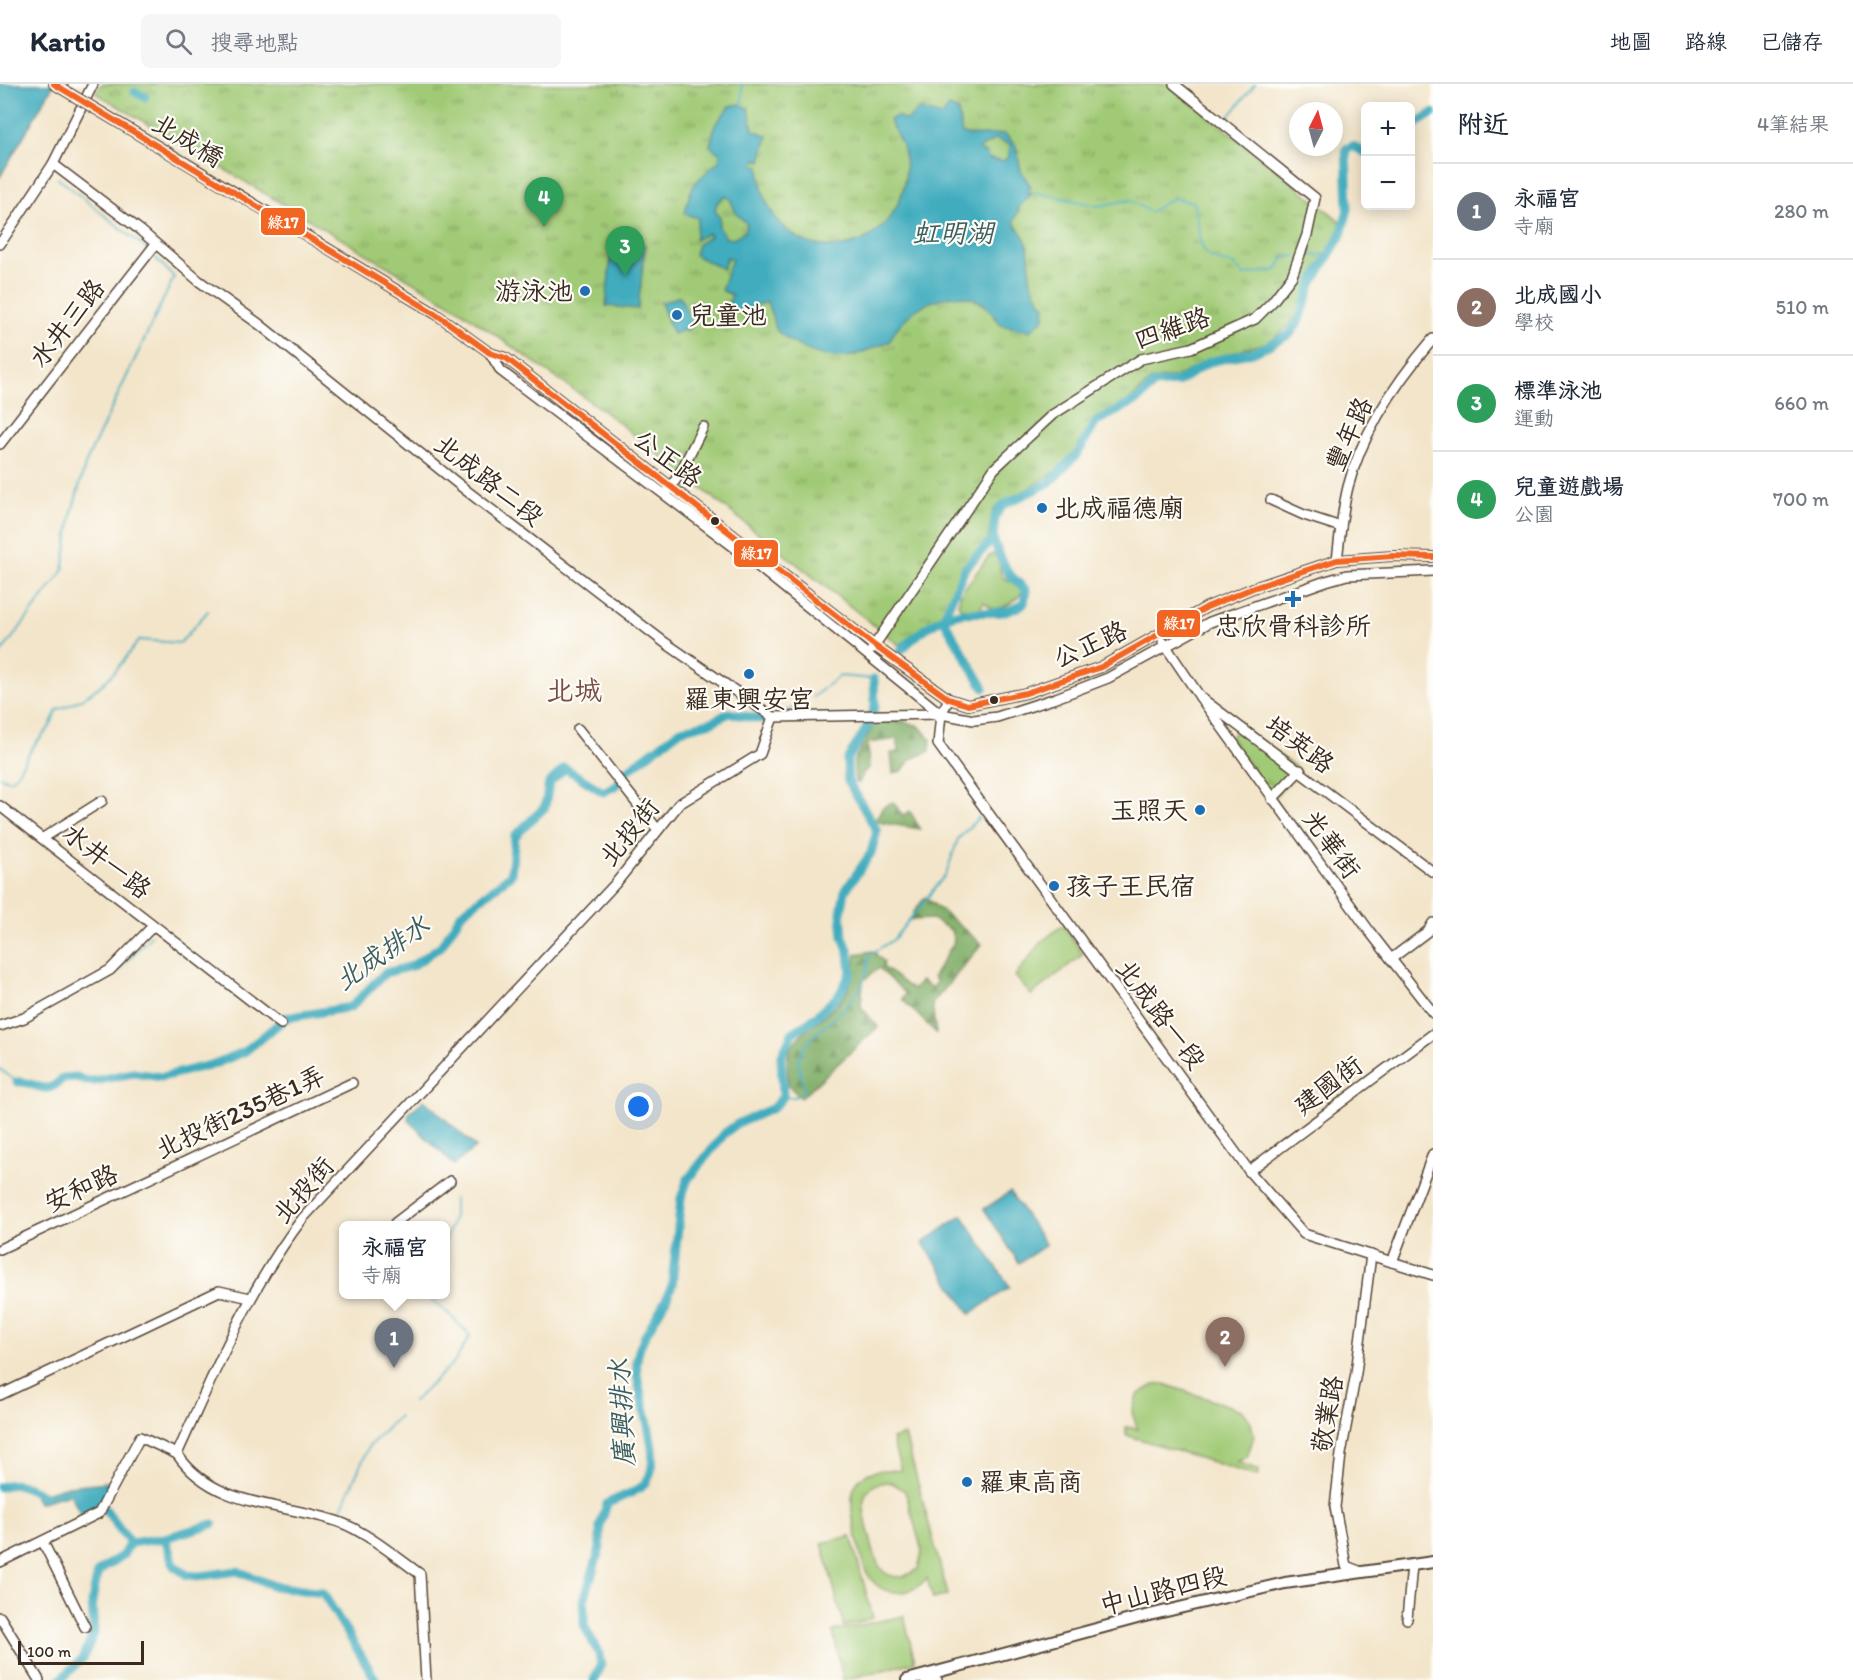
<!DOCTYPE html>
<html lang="zh-TW">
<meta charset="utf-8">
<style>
:root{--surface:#fff;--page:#f6f6f7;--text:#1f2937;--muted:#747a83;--line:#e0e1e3;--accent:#111827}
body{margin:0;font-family:Itim,"LXGW WenKai TC",sans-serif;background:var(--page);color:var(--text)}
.controls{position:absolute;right:18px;top:18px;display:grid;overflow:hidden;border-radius:9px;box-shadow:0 3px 15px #0003}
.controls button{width:54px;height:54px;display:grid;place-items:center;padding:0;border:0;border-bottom:2px solid var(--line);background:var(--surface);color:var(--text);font:30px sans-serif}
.compass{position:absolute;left:1289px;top:18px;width:54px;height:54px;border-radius:50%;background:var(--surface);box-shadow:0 3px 15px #0003;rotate:6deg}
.scale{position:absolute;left:18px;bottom:15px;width:126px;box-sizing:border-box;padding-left:6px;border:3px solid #3b2a1e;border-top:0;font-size:16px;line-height:21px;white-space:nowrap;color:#3b2a1e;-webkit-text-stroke:4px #fdfcf7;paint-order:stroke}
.you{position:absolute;left:639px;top:1023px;width:21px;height:21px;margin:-15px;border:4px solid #fff;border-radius:50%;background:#1a73e8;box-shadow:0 0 0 9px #1a73e833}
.badge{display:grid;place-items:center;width:39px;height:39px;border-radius:50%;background:var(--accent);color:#fff;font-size:20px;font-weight:700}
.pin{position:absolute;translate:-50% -50px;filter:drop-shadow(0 2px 3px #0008)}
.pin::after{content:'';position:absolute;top:32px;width:21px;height:18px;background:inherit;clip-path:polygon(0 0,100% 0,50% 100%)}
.popup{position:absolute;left:339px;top:1137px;width:111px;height:78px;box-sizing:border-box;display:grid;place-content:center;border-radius:9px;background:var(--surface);filter:drop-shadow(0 2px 4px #0005);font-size:20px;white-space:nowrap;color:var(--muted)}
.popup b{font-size:22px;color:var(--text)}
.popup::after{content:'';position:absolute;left:50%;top:100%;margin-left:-12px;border:12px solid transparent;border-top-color:var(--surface)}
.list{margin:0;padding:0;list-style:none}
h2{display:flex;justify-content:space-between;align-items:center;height:78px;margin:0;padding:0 24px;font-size:26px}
h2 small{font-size:20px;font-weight:400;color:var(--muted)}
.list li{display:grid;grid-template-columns:39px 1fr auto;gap:18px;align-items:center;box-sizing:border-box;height:96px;padding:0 24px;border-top:2px solid var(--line)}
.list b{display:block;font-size:22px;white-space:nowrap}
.list p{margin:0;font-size:20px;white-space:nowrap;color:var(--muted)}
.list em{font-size:20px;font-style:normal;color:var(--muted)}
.icon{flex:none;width:33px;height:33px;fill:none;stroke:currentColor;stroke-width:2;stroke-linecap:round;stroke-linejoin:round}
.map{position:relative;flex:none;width:1433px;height:1596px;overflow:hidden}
header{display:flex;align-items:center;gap:36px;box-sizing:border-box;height:84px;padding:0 30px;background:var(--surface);border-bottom:2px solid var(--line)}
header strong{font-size:28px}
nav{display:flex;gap:33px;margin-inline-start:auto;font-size:21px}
.search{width:420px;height:54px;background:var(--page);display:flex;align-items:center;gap:15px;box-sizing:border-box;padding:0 21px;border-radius:9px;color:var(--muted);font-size:22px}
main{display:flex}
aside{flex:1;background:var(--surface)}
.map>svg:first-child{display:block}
</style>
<header>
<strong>Kartio</strong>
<div class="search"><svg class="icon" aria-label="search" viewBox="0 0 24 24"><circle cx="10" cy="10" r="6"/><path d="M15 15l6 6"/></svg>搜尋地點</div>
<nav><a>地圖</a><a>路線</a><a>已儲存</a></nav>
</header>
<main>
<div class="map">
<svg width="1433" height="1596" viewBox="0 0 1433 1596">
<defs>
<pattern id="forest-firs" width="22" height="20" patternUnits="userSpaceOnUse" patternTransform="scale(1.5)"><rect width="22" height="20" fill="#80ae67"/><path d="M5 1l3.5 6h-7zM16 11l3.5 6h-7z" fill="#6a8e54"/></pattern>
<pattern id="park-tufts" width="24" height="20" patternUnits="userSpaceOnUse" patternTransform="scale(1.5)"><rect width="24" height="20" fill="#a1ca76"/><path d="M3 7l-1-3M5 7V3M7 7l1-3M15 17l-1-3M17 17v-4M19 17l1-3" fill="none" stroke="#84a460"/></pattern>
</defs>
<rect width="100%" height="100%" fill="#fdfcf7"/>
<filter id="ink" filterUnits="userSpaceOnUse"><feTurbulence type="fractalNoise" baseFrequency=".0167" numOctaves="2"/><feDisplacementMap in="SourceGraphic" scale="12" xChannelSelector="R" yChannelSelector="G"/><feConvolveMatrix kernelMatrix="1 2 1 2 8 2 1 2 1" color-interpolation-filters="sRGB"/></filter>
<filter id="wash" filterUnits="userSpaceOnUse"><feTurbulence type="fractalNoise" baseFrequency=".008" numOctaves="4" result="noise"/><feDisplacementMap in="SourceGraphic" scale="24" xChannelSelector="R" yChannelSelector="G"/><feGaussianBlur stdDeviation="1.35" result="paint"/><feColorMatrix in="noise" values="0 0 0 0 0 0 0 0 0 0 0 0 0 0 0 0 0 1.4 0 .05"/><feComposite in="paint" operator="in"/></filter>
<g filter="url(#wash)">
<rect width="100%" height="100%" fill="#f3e5ca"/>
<g fill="#a1ca76" stroke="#6e7a4a" stroke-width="1.5" fill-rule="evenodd">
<path d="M 993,470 L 998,474 L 1002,493 L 1017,500 L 1022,507 C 1019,515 1002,527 992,524 C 989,523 987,520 984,518 L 980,525 L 962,525 L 958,520 L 961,509 L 989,472 Z"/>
<path d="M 1063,841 L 1083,870 L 1031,911 L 1015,892 L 1042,857 Z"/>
<path d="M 1164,1300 L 1241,1326 L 1251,1339 L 1254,1352 L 1247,1373 L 1237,1378 L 1259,1386 L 1257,1392 L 1126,1351 L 1126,1343 L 1138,1345 L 1132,1329 L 1137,1311 L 1154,1301 Z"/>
<path d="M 905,1351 L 948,1511 L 933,1515 L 927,1494 C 910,1514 881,1514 867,1489 C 861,1479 860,1465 857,1454 C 846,1412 848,1380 901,1387 L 892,1355 ZM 890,1398 L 904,1406 L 907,1413 L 922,1467 L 918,1485 L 903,1493 C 897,1493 889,1492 884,1488 C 875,1480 873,1464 870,1453 C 864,1430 853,1399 890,1398 Z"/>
<path d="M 851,1452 L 873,1534 L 844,1542 L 822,1459 Z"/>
<path d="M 904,1532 L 915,1578 L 843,1596 L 833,1547 Z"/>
</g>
<g fill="url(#forest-firs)" stroke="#5e6c42" stroke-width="1.5">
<path d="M 900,636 L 919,642 L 931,656 L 930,667 L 911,675 L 902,687 L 893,689 L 891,669 L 899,668 L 897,655 L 868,659 L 869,684 L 864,688 L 859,699 L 855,697 L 854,677 L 875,638 Z"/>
<path d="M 893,718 L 903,732 L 910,727 L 920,745 L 878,738 L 876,734 L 883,723 Z"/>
<path d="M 925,813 L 982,860 L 932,920 L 936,949 L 902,915 L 906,910 L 879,884 L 863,897 L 861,923 L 878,943 L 801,1014 L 788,1001 C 788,990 786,978 789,968 C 794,948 833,931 845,911 C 852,900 854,884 856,870 L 873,867 L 884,878 L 883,883 L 913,906 L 921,897 L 932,904 L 937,898 L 933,893 L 954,858 L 951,846 L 932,835 L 912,836 L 913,829 Z"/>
</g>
<g fill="url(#park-tufts)" stroke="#6e7a4a" stroke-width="1.5">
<path d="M 101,0 L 1169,0 L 1345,141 L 1324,172 L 1307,218 L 1289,242 L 1268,258 L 1205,277 L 1179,292 L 1151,296 L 1125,321 L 1093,342 L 1072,373 L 1050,391 L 993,426 L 988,455 L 957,496 L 946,527 L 899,561 L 605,328 L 454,222 L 96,9 Z"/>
<path d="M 1241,643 L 1300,686 L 1272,715 L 1230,653 Z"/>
</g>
<g fill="#3facbe" stroke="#3d6b6e" stroke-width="1.5" fill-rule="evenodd">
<path d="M 0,0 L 54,0 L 0,93 Z"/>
<path d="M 740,20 L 749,25 L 753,46 L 768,52 L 761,77 L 756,75 L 754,80 L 760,82 C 758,130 797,172 848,161 C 890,153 914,104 903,65 C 900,55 893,45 889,36 L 897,32 L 907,37 L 918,25 L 942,32 L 949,23 L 958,27 L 962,50 C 980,54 989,49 1005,50 L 1016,62 L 1021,87 L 1031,103 L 1027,109 L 1033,108 L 1020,122 L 1014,137 C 1017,145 1023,150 1026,157 C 1035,186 1021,194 1045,222 L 1044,234 L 1030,247 L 1001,241 C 995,232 986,219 975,215 C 943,204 902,227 890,257 C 878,262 867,267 855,271 C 828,279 796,264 777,247 L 767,218 L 737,228 L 727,224 L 732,211 L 721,206 L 732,175 L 727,173 L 723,185 L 694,171 L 699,159 L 710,152 L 708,149 L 695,156 L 698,134 L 685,130 C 690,99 697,96 719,77 L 720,70 L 710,62 L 715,41 L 730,22 ZM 996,55 L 1010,61 L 1009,72 L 1003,77 L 989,75 L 987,70 L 978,65 ZM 725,112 L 730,115 L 736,129 L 747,140 L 745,147 L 732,155 L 726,154 L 719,143 L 720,133 L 715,127 L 717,119 Z"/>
<path d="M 612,158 L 645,161 L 638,225 L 606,222 Z"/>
<path d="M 680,212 L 693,243 L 673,250 L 661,219 Z"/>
<path d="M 424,1016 L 476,1063 L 454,1081 L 408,1036 L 409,1029 Z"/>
<path d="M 1010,1108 L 1046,1161 L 1019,1179 L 984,1125 Z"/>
<path d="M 962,1131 L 1010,1203 L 970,1230 L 923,1159 Z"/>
<path d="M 106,1398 L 112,1400 L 94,1427 L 82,1433 L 70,1410 L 38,1419 L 28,1399 L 45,1409 L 68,1402 Z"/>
</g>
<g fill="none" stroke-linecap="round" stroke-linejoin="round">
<g stroke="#3facbe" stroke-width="2">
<path d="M 742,0 L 742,21"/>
<path d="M 1228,34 L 1255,0"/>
<path d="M 58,94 L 148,166"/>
<path d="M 1033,108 L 1098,122 L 1130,116 L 1150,128 L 1173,114 L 1193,118 C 1199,134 1196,166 1212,174 C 1228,183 1228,172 1244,191 L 1277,186 L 1284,173 L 1295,172"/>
<path d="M 1304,172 L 1328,170"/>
<path d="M 0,570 L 63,487 L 72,428 L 86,378 L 174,193 L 152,170"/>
<path d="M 813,613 L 839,592 L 874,595"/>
<path d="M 785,628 L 795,623"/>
<path d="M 0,693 L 10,696 L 15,693 L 34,661 L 49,644 L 57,626 C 98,611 114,591 139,556 L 180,559 L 208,527"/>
<path d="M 98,900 L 112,892 L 152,851"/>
<path d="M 0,985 L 17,998"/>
<path d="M 783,1013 L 795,1013 L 805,1006 C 803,998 798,986 799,978 C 803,941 868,931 869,871 L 893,856 L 946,790 L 958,755 L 979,733"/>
<path d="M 445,1159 L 454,1132 L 454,1115"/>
<path d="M 413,1318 L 455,1277 L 470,1252 L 449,1230 L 432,1216 L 433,1210"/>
<path d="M 339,1430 L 369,1362 L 399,1332"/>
</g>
<g stroke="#3facbe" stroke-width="9">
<path d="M 135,8 L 145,13"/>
<path d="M 1410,44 L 1433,29"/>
<path d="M 901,566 C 916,551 934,535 956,530 C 978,525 1004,535 1024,519 L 1026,506 L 1008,489 L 999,470 L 993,455 L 995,432 L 1003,421 L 1049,399 L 1078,369 L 1096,338 L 1139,315 L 1154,300 L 1178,298 L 1209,278 L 1257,267 L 1290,250 L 1300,235 L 1312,200 L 1341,151 L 1348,125 L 1346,65 L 1353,62 L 1366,69"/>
<path d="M 984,604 L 943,535 L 965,484 L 993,455"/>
<path d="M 17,998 C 39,997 44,1015 63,994 L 77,993 L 86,997 L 94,997 L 133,989 L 162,993 L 214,980 L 244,968 L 286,934 L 351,923 L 385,889 L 412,882 L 441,862 L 462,829 L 511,791 L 515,752 L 545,723 L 549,699 L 565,684 L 603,708 L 617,701 L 625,688 L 681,646 L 712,638 L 729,629 L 761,635"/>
<path d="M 0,1403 C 15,1397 27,1402 40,1410"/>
<path d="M 106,1426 L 130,1459"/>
<path d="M 165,1454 L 213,1440"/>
<path d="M 130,1459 L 165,1454 L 174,1482 L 187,1491 L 200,1492 L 237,1487 L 274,1502 L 323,1509 L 376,1596"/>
<path d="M 60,1596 L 83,1574 L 94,1549 L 92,1517 L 98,1488 L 123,1471 L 130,1459"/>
<path d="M 594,1596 L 601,1581 L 599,1570 L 584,1541 L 584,1516 L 600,1464 L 600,1442 L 607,1420 C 617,1414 631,1410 640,1404 C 672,1382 632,1307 637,1275 C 642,1247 664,1227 672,1201 L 681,1114 L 688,1095 L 725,1049 L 737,1040 L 773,1024 L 783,1013 L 781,973 L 792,949 L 811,937 L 839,911 L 851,889 L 849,868 L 843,853 L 841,829 L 845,807 L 871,769 L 877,747 L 848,697 L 847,676 L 869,640 L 875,622 L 874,595"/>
</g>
</g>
</g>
<g filter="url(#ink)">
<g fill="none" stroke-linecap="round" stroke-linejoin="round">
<defs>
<g id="minor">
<path d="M 54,0 L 74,12"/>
<path d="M 53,80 L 140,146 L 199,197 L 259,240 L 467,407 L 664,558 L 773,633 L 941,630"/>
<path d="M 239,111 L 436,230 L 490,269 L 506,274 L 875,562 L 949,615 L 968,621 L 1026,609 L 1101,583 L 1207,523 L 1253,504 L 1337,476 L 1393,472 L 1433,473"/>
<path d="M 0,160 L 53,80 L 93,0"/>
<path d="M 490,269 L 501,287 L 734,463 L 941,630 L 974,636 L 997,633 L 1056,614 L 1108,594 L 1210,538 L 1326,497 L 1347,491 L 1433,487"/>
<path d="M 0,360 L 155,161"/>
<path d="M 668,407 L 679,391 L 703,343"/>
<path d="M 1271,416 L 1304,431 L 1341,443"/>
<path d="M 1337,476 C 1340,452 1342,427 1348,403 C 1362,348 1397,297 1433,255"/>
<path d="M 1163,558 L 1200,613 L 1433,788"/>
<path d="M 872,565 L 994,385 L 1052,331 L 1141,275 L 1191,264 L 1255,235 L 1272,218 L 1292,192 L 1307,151 L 1315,114 L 1174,0"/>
<path d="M 1200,613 L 1370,848 L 1433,929"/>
<path d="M 949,615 L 941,630 L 938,660 L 1249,1087 L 1304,1150 L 1433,1191"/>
<path d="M 578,645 L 658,746"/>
<path d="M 1272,715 L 1300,686"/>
<path d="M 0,722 L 281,940"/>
<path d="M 43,754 L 102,717"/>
<path d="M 1391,875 L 1428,847 L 1433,839"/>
<path d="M 0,942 L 24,934 L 110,886 L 153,842"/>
<path d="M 1249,1087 L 1433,950"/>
<path d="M 395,1139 L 450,1097"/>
<path d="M 0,1165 L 352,999"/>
<path d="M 1392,1178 L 1433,1070"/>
<path d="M 0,1311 L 219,1207 L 250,1214"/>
<path d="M 43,1458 L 85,1543"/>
<path d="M 0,1478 L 99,1429 L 140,1353 L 177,1370"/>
<path d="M 1359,1487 L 1346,1482 L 1335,1423 L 1341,1370 L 1356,1289 L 1371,1171"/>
<path d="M 0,1533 L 39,1596"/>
<path d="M 1407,1535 L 1412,1481"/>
<path d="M 919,1594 L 937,1596"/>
<path d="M 426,1596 L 420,1490 C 398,1474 365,1447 339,1438 C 282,1418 215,1425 177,1370 C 214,1290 248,1205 303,1134 L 616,799 L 679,720 L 760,670 L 773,633"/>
</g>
<path id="major" d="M 907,1596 L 1141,1533 L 1285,1499 L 1433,1478"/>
</defs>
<use href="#minor" stroke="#574638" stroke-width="12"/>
<use href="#major" stroke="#574638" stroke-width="14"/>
<use href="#minor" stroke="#fff" stroke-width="9"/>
<use href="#major" stroke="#fff" stroke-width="10"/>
<defs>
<path id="minor-bridge" d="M 74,12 L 239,111"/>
</defs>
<use href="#minor-bridge" stroke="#574638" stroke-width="12" stroke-linecap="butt"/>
<use href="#minor-bridge" stroke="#fff" stroke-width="9"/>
<defs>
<path id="bus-1" d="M 54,0 L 436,230 L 490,269 L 506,274 L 875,562 L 949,615 L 968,621 L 1026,609 L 1101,583 L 1207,523 L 1253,504 L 1337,476 L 1393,472 L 1433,473"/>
</defs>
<use href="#bus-1" stroke="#fdfcf7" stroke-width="10"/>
<use href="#bus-1" stroke="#f26522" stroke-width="6"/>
</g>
</g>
<g fill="#1f6fb2" stroke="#fdfcf7" stroke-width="2">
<circle cx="585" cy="207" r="6"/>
<circle cx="677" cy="231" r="6"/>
<circle cx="1042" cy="424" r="6"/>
<path d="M1290 506h6v6h6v6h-6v6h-6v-6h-6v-6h6z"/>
<circle cx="749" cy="590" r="6"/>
<circle cx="1200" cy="726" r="6"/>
<circle cx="1054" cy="802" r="6"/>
<circle cx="967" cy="1398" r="6"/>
</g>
<g fill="#3b2a1e" stroke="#fdfcf7" stroke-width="2">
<circle cx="715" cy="437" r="5"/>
<circle cx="994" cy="616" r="5"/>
</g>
<g text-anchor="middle" stroke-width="4.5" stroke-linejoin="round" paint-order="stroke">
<g font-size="26" fill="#3b2a1e" stroke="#fdfcf7">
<text transform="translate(188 56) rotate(31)" y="9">北成橋</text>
<text transform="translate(67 239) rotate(-52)" y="9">水井三路</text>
<text transform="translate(1172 244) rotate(-19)" y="9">四維路</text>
<text transform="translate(1349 350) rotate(-66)" y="9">豐年路</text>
<text transform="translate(668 374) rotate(37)" y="9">公正路</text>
<text transform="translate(489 396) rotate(38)" y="9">北成路二段</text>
<text transform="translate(1090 560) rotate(-24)" y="9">公正路</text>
<text transform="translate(1300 660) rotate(37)" y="9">培英路</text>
<text transform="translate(629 748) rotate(-51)" y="9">北投街</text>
<text transform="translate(1332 760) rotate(54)" y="9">光華街</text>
<text transform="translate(107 777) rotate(38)" y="9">水井一路</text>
<text transform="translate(1161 930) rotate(53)" y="9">北成路一段</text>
<text transform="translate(1328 1001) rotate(-37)" y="9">建國街</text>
<text transform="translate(240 1028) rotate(-25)" y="9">北投街235巷1弄</text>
<text transform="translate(81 1104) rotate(-25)" y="9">安和路</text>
<text transform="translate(303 1106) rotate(-49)" y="9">北投街</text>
<text transform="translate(1327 1330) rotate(-80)" y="9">敬業路</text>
<text transform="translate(1163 1506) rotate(-14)" y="9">中山路四段</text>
</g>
<g font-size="26" fill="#3b2a1e" stroke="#fdfcf7" text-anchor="start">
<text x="573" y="216" text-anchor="end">游泳池</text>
<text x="689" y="240">兒童池</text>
<text x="1054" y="433">北成福德廟</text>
<text x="1293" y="551" text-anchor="middle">忠欣骨科診所</text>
<text x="749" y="624" text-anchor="middle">羅東興安宮</text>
<text x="1188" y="735" text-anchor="end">玉照天</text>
<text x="1066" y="811">孩子王民宿</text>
<text x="979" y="1407">羅東高商</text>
</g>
<g font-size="27" font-style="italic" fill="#3d5e5e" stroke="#fdfcf7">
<text x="953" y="158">虹明湖</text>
<text transform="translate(382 869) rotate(-35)" y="9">北成排水</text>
<text transform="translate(622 1329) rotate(-93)" y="9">廣興排水</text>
</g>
<g font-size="28" fill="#784e46" stroke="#fdfcf7">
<text x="574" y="616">北城</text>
</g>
</g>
<g stroke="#fdfcf7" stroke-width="2">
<rect x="260" y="123" width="46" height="29" rx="6" fill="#f26522"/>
<rect x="733" y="455" width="46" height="29" rx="6" fill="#f26522"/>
<rect x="1156" y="525" width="45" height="29" rx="6" fill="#f26522"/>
</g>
<g font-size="16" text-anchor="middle" font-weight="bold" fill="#fff">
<text x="283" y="144">綠17</text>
<text x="756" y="475">綠17</text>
<text x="1179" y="545">綠17</text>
</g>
</svg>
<div class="controls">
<button>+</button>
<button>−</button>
</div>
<svg class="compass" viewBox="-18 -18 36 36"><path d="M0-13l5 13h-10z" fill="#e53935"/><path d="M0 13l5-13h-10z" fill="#747a83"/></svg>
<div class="scale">100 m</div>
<div class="you"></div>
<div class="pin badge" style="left:394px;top:1284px;background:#6b7280">1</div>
<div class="popup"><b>永福宮</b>寺廟</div>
<div class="pin badge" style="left:1225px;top:1283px;background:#8d6e63">2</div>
<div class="pin badge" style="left:625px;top:192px;background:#2e9e5b">3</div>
<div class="pin badge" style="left:544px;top:143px;background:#2e9e5b">4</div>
</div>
<aside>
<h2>附近<small>4筆結果</small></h2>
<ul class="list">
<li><span class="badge" style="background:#6b7280">1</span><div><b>永福宮</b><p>寺廟</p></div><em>280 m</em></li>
<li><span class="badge" style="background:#8d6e63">2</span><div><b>北成國小</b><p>學校</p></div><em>510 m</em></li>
<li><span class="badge" style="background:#2e9e5b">3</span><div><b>標準泳池</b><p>運動</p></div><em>660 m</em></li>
<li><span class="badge" style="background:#2e9e5b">4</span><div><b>兒童遊戲場</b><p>公園</p></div><em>700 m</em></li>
</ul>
</aside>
</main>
